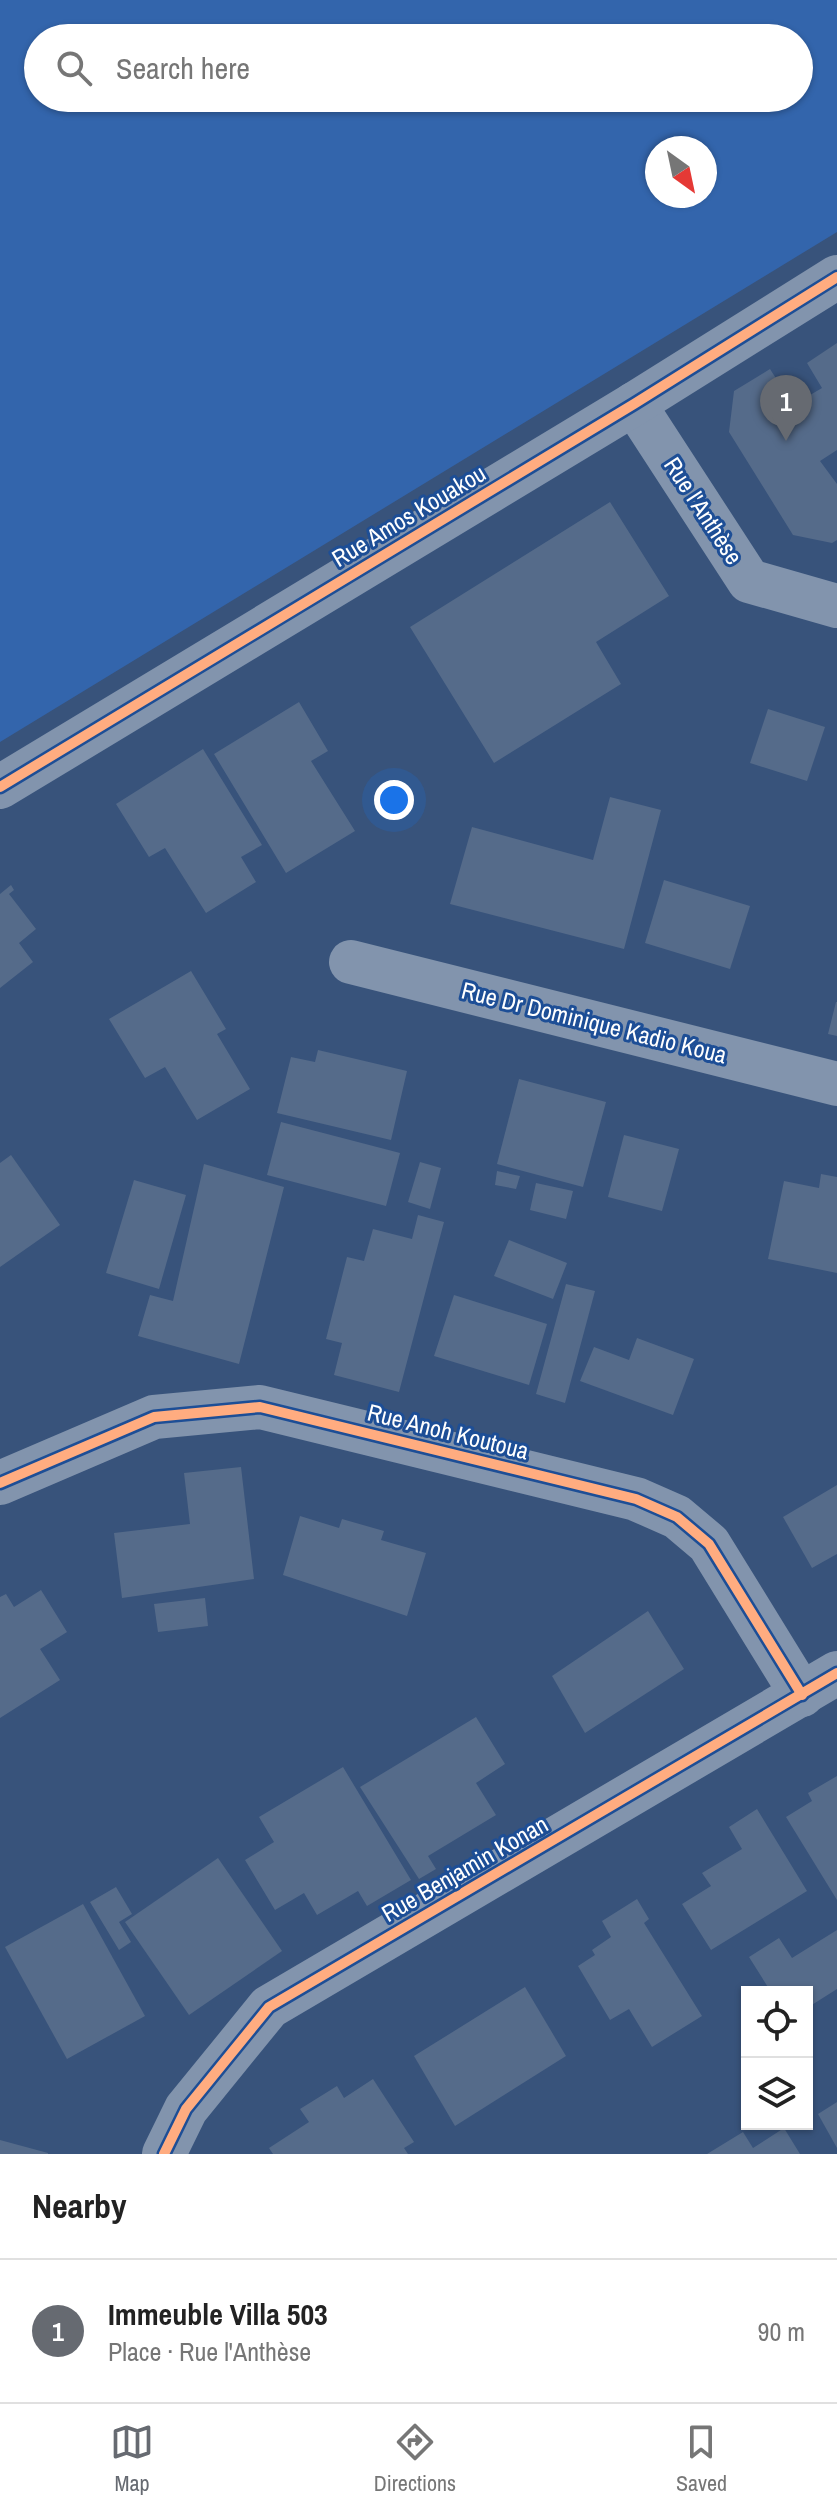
<!DOCTYPE html>
<meta charset="utf-8">
<style>
:root{--surface:#fff;--page:#f2f2f2;--text:#222;--muted:#767676;--line:#e0e0e0;--accent:#666a71}
body{margin:0;font-family:"Archivo Narrow",sans-serif;background:var(--page);color:var(--text)}
.controls{position:absolute;right:24px;bottom:24px;display:grid;overflow:hidden;border-radius:0px;box-shadow:0 2px 6px #0004}
.controls button{width:72px;height:72px;display:grid;place-items:center;padding:0;border:0;border-bottom:2px solid var(--line);background:var(--surface);color:var(--text);font:40px sans-serif}
.compass{position:absolute;left:645px;top:136px;width:72px;height:72px;border-radius:50%;background:var(--surface);box-shadow:0 2px 6px #0004;rotate:147deg}
.you{position:absolute;left:394px;top:800px;width:28px;height:28px;margin:-20px;border:6px solid #fff;border-radius:50%;background:#1a73e8;box-shadow:0 0 0 12px #1a73e833}
.badge{display:grid;place-items:center;width:52px;height:52px;border-radius:50%;background:var(--accent);color:#fff;font-size:26px;font-weight:700}
.pin{position:absolute;translate:-50% -66px;filter:drop-shadow(0 2px 4px #0008)}
.pin::after{content:'';position:absolute;top:42px;width:28px;height:24px;background:inherit;clip-path:polygon(0 0,100% 0,50% 100%)}
.list{margin:0;padding:0;list-style:none}
h2{display:flex;justify-content:space-between;align-items:center;height:104px;margin:0;padding:0 32px;font-size:34px}
h2 small{font-size:26px;font-weight:400;color:var(--muted)}
.list li{display:grid;grid-template-columns:52px 1fr auto;gap:24px;align-items:center;box-sizing:border-box;height:144px;padding:0 32px;border-top:2px solid var(--line)}
.list b{display:block;font-size:30px;white-space:nowrap}
.list p{margin:0;font-size:26px;white-space:nowrap;color:var(--muted)}
.list em{font-size:26px;font-style:normal;color:var(--muted)}
.icon{flex:none;width:44px;height:44px;fill:none;stroke:currentColor;stroke-width:2;stroke-linecap:round;stroke-linejoin:round}
.map{position:relative;flex:none;width:837px;height:2154px;overflow:hidden}
.search{position:absolute;background:var(--surface);box-shadow:0 2px 6px #0004;left:24px;right:24px;top:24px;height:88px;display:flex;align-items:center;gap:20px;box-sizing:border-box;padding:0 28px;border-radius:44px;color:var(--muted);font-size:30px}
.sheet{height:248px;background:var(--surface)}
nav{display:flex;justify-content:space-around;align-items:center;box-sizing:border-box;height:112px;border-top:2px solid var(--line);background:var(--surface);font-size:22px;color:var(--muted)}
nav a{display:grid;justify-items:center;gap:4px}
nav .on{color:var(--accent)}
.map>svg:first-child{display:block}
</style>
<div class="map">
<svg width="837" height="2154" viewBox="0 0 837 2154">
<rect width="100%" height="100%" fill="#38537b"/>
<path fill="#3365ac" fill-rule="evenodd" d="M 0,0 L 837,0 L 837,232 L 0,742 ZM 38,38 L 799,38 L 799,98 L 38,98 ZM 657,148 L 705,148 L 705,196 L 657,196 Z"/>
<g fill="#556b8a">
<path d="M 837,343 L 837,450 L 820,461 L 837,484 L 837,540 L 832,543 L 793,535 L 729,432 L 734,391 L 770,369 L 793,405 L 822,388 L 807,363 Z"/>
<path d="M 610,502 L 669,596 L 596,642 L 621,684 L 494,763 L 410,627 Z"/>
<path d="M 299,702 L 328,751 L 311,761 L 355,831 L 286,873 L 214,754 Z"/>
<path d="M 768,709 L 825,727 L 807,781 L 750,763 Z"/>
<path d="M 203,749 L 262,845 L 241,857 L 256,882 L 206,913 L 165,848 L 149,857 L 116,804 Z"/>
<path d="M 610,797 L 661,810 L 624,949 L 450,904 L 472,827 L 593,860 Z"/>
<path d="M 664,880 L 750,906 L 730,969 L 645,943 Z"/>
<path d="M 11,885 L 14,890 L 9,894 L 36,929 L 19,943 L 33,962 L 0,988 L 0,894 Z"/>
<path d="M 191,971 L 226,1029 L 217,1034 L 250,1089 L 197,1120 L 165,1067 L 145,1078 L 109,1019 Z"/>
<path d="M 836,1002 L 837,1002 L 837,1036 L 828,1034 Z"/>
<path d="M 318,1050 L 407,1071 L 391,1140 L 277,1113 L 291,1057 L 315,1062 Z"/>
<path d="M 519,1079 L 606,1102 L 583,1187 L 497,1164 Z"/>
<path d="M 281,1122 L 400,1153 L 386,1206 L 267,1175 Z"/>
<path d="M 624,1135 L 679,1149 L 662,1211 L 608,1197 Z"/>
<path d="M 11,1155 L 60,1225 L 0,1267 L 0,1163 Z"/>
<path d="M 420,1162 L 441,1168 L 430,1209 L 408,1202 Z"/>
<path d="M 204,1164 L 284,1187 L 239,1364 L 138,1336 L 150,1295 L 173,1301 Z"/>
<path d="M 497,1171 L 520,1176 L 516,1189 L 495,1185 Z"/>
<path d="M 821,1174 L 837,1177 L 837,1273 L 768,1259 L 784,1181 L 819,1188 Z"/>
<path d="M 134,1180 L 186,1195 L 159,1289 L 106,1273 Z"/>
<path d="M 536,1183 L 573,1191 L 566,1219 L 530,1210 Z"/>
<path d="M 418,1215 L 444,1222 L 399,1392 L 334,1375 L 342,1343 L 326,1339 L 347,1257 L 364,1261 L 373,1229 L 412,1239 Z"/>
<path d="M 509,1240 L 567,1263 L 553,1299 L 494,1276 Z"/>
<path d="M 566,1284 L 595,1291 L 565,1403 L 536,1394 Z"/>
<path d="M 454,1295 L 547,1324 L 529,1385 L 434,1356 Z"/>
<path d="M 637,1338 L 694,1359 L 673,1415 L 580,1381 L 594,1347 L 629,1360 Z"/>
<path d="M 241,1467 L 254,1579 L 122,1598 L 114,1533 L 190,1524 L 184,1473 Z"/>
<path d="M 837,1485 L 837,1554 L 812,1568 L 783,1517 Z"/>
<path d="M 300,1516 L 339,1528 L 342,1519 L 384,1531 L 381,1540 L 426,1553 L 407,1616 L 283,1575 Z"/>
<path d="M 41,1590 L 67,1632 L 40,1649 L 60,1680 L 0,1718 L 0,1597 L 6,1594 L 14,1607 Z"/>
<path d="M 205,1598 L 208,1626 L 158,1632 L 154,1604 Z"/>
<path d="M 648,1611 L 684,1669 L 585,1733 L 552,1676 Z"/>
<path d="M 476,1717 L 505,1764 L 476,1783 L 496,1815 L 428,1856 L 436,1869 L 419,1879 L 360,1787 Z"/>
<path d="M 343,1767 L 411,1880 L 367,1906 L 358,1891 L 317,1915 L 304,1893 L 275,1910 L 245,1860 L 274,1842 L 259,1817 Z"/>
<path d="M 837,1776 L 837,1900 L 786,1817 L 812,1801 L 808,1793 Z"/>
<path d="M 757,1809 L 807,1891 L 711,1950 L 682,1904 L 711,1886 L 702,1873 L 742,1849 L 729,1827 Z"/>
<path d="M 218,1858 L 282,1951 L 189,2015 L 125,1922 Z"/>
<path d="M 116,1887 L 132,1914 L 119,1922 L 131,1942 L 119,1950 L 90,1902 Z"/>
<path d="M 637,1899 L 649,1919 L 644,1923 L 702,2016 L 652,2047 L 629,2009 L 610,2020 L 578,1966 L 595,1955 L 592,1950 L 611,1937 L 602,1921 Z"/>
<path d="M 83,1904 L 145,2016 L 67,2059 L 5,1947 Z"/>
<path d="M 837,1930 L 837,1989 L 807,2008 L 807,1992 L 771,1992 L 749,1957 L 779,1938 L 792,1958 Z"/>
<path d="M 525,1987 L 566,2056 L 455,2126 L 414,2056 Z"/>
<path d="M 373,2079 L 414,2142 L 404,2148 L 408,2154 L 273,2154 L 269,2148 L 309,2122 L 300,2109 L 337,2086 L 344,2098 Z"/>
<path d="M 837,2102 L 837,2148 L 818,2114 Z"/>
<path d="M 784,2128 L 800,2154 L 707,2154 L 743,2132 L 753,2148 Z"/>
<path d="M 0,2140 L 48,2153 L 48,2154 L 0,2154 Z"/>
</g>
<g fill="none" stroke-linecap="round" stroke-linejoin="round">
<g stroke="#8294ad" stroke-width="44">
<path d="M 634,404 L 749,581 L 837,606"/>
<path d="M 0,787 L 634,404 L 837,277"/>
<path d="M 351,962 L 837,1084"/>
<path d="M 0,1483 L 154,1417 L 260,1407 L 636,1499 L 677,1517 L 709,1544 L 802,1695"/>
<path d="M 164,2154 L 186,2109 L 269,2007 L 837,1673"/>
</g>
<defs>
<g id="cycleway">
<path d="M 0,787 L 634,404 L 837,277"/>
<path d="M 0,1483 L 154,1417 L 260,1407 L 636,1499 L 677,1517 L 709,1544 L 802,1695"/>
<path d="M 164,2154 L 186,2109 L 269,2007 L 837,1673"/>
</g>
</defs>
<use href="#cycleway" stroke="#1d4e96" stroke-width="15"/>
<use href="#cycleway" stroke="#ffac80" stroke-width="10"/>
</g>
<g text-anchor="middle" stroke-width="6" stroke-linejoin="round" paint-order="stroke">
<g font-size="24" fill="#fff" stroke="#1d4e96">
<text transform="translate(703 511) rotate(57)" y="8">Rue l'Anthèse</text>
<text transform="translate(409 516) rotate(-31)" y="8">Rue Amos Kouakou</text>
<text transform="translate(594 1023) rotate(14)" y="8">Rue Dr Dominique Kadio Koua</text>
<text transform="translate(448 1432) rotate(14)" y="8">Rue Anoh Koutoua</text>
<text transform="translate(465 1869) rotate(-30)" y="8">Rue Benjamin Konan</text>
</g>
</g>
</svg>
<div class="controls">
<button><svg class="icon" aria-label="locate" viewBox="0 0 24 24"><circle cx="12" cy="12" r="6"/><path d="M12 2v4M12 18v4M2 12h4M18 12h4"/></svg></button>
<button><svg class="icon" aria-label="layers" viewBox="0 0 24 24"><path d="M12 4l9 5-9 5-9-5zM3 14l9 5 9-5"/></svg></button>
</div>
<svg class="compass" viewBox="-18 -18 36 36"><path d="M0-13l5 13h-10z" fill="#e53935"/><path d="M0 13l5-13h-10z" fill="#767676"/></svg>
<div class="you"></div>
<div class="pin badge" style="left:786px;top:441px">1</div>
<div class="search"><svg class="icon" aria-label="search" viewBox="0 0 24 24"><circle cx="10" cy="10" r="6"/><path d="M15 15l6 6"/></svg>Search here</div>
</div>
<section class="sheet">
<h2>Nearby<small></small></h2>
<ul class="list">
<li><span class="badge">1</span><div><b>Immeuble Villa 503</b><p>Place · Rue l'Anthèse</p></div><em>90 m</em></li>
</ul>
</section>
<nav>
<a class="on"><svg class="icon" aria-label="map" viewBox="0 0 24 24"><path d="M3 6l6-2 6 2 6-2v14l-6 2-6-2-6 2zM9 4v14M15 6v14"/></svg>Map</a>
<a><svg class="icon" aria-label="directions" viewBox="0 0 24 24"><path d="M12 3l9 9-9 9-9-9zM9 14v-3h6M13 9l2 2-2 2"/></svg>Directions</a>
<a><svg class="icon" aria-label="saved" viewBox="0 0 24 24"><path d="M7 4h10v16l-5-4-5 4z"/></svg>Saved</a>
</nav>
